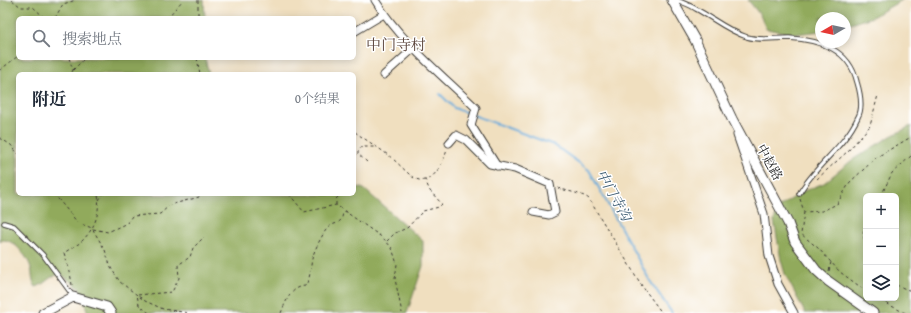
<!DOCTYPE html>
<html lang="zh">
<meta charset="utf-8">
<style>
:root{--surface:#fff;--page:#f6f6f7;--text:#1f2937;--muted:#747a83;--line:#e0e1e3}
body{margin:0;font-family:"Gentium Book Plus","Noto Serif SC",serif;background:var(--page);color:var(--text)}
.controls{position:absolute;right:12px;bottom:12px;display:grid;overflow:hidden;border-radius:6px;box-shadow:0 2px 10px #0003}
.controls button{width:36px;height:36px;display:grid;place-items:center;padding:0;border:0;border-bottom:1px solid var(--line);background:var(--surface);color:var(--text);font:20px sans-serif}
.compass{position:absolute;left:815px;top:12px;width:36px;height:36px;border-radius:50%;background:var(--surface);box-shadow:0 2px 10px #0003;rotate:261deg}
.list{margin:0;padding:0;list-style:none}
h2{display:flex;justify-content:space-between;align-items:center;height:52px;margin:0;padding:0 16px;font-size:17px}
h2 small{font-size:13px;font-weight:400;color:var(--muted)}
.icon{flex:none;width:22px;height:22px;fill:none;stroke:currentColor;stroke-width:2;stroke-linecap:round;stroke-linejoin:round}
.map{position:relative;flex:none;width:911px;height:313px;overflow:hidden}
.search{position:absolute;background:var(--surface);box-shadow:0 2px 10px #0003;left:16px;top:16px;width:340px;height:44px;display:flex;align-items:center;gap:10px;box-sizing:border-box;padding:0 14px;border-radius:6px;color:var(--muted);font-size:15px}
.panel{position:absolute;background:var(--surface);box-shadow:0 2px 10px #0003;left:16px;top:72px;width:340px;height:124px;border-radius:6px}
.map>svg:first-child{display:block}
</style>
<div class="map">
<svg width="911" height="313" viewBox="0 0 911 313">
<rect width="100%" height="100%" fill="#fff"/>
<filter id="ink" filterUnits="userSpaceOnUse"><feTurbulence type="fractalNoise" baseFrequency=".025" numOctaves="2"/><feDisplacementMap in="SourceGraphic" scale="8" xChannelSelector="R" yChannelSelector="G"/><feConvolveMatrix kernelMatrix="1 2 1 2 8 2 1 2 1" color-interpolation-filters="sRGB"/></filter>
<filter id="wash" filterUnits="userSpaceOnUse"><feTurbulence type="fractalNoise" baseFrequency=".012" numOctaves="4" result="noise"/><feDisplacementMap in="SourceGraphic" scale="16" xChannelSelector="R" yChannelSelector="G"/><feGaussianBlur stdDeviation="0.9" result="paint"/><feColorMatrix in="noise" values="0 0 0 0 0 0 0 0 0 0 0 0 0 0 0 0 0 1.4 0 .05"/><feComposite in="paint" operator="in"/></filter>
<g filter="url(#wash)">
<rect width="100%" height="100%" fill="#f0dfbf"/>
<g fill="#91aa5b" stroke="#56633c" fill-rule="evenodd">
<path d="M 0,0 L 204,0 L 205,18 L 18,18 L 18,58 L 205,58 L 209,74 L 18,74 L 18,194 L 307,195 L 354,194 L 354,186 L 364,189 L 423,241 L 423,266 L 407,313 L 88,313 L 80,289 L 61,274 C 48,276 46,284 36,287 C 31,281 33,273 30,265 C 26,255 14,240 3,240 L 0,242 Z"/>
<path d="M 748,0 L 902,0 L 872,17 L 845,26 L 845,18 L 821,18 L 821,31 L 795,34 L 766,29 L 760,15 Z"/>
<path d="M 911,126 L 911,313 L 805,313 L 785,274 L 781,260 L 774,221 L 779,207 L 804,191 L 824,183 L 852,160 L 891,136 ZM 866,196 L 896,196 L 896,298 L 866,298 Z"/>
</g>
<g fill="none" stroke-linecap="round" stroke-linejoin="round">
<path stroke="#65abdb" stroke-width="2" d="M 440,94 L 454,108 L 554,145 L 589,170 L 650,281 L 672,313"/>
</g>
</g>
<g filter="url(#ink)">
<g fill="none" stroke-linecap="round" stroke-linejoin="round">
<defs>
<g id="service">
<path d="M 677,0 C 683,3 690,5 696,9 C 713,18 728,31 747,37 C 761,41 774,38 789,38 C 820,40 849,49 857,82 C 860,92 863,108 858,117 C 844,148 815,165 799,194"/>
<path d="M 4,223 L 14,226 L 43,255 L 73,296"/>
</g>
<g id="minor">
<path d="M 375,0 C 401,42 441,74 476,108 L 471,125 L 497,166"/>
<path d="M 354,32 L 384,14"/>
<path d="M 384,75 L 414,48"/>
<path d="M 737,135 L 764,214 L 769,256 L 778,284 L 794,313"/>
<path d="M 449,143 L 456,135 L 466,140 L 490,164 L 515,169 L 550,184 L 555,212 L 549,215 L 533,212"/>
</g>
<g id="tertiary">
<path d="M 672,0 L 695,40 L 732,119 L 788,223 L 795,242 L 816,270 L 828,281 L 873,313"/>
<path d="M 43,313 L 73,297 L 107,307 L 111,313"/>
</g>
</defs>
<use href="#service" stroke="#3c3934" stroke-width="5.5"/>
<use href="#minor" stroke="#3c3934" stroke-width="9"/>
<use href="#tertiary" stroke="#3c3934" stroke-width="11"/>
<g stroke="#3c3934" stroke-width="1" stroke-dasharray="3 3" stroke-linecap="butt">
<path d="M 12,0 L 21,7 L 33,7 L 45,18"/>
<path d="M 198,0 L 198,18"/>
<path d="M 55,18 L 63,4 L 76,0"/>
<path d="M 167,18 L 183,0"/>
<path d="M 69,58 L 73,70 L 71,74"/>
<path d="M 197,58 L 200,74"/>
<path d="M 0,70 L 18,56"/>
<path d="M 73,70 L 85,58"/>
<path d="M 355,132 C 367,141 381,149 393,159 C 400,165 407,173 414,178 C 432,188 443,163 447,150"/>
<path d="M 0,138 L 11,145 L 18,154"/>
<path d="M 354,157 L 357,154"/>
<path d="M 367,162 L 358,154 L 358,149 L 363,147 L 376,147"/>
<path d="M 817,179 L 848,151 L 870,126 L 878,95"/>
<path d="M 558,188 C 566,191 584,194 589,199 L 642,286 L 662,313"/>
<path d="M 54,194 L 78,223 L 92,228 L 105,250 L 111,268 L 120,282 L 145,301 L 163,309 L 189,313"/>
<path d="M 289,194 L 304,212 L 336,205 L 383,238 L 392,248 L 397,264 L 395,279 L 402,313"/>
<path d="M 881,196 L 892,173 L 911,156"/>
<path d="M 800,199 L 804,212 L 822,211 L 837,204 L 850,182 L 877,157 L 911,137"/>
<path d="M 99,200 L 103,194"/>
<path d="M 336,205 L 336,199 L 341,194"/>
<path d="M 804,212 L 801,234 L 818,248 L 840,272 L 866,291"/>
<path d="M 866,219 L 863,233 L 866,248"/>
<path d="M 93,229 L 108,232 L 127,223 L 132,216 L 160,214 L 170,205 L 199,197 L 200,194"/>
<path d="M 387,241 L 395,233 L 407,228 L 423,211 L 439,207 L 442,204 L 430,191 L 425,180"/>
<path d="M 829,271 L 831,262"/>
<path d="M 72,285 L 70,272 L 64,253 C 69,249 78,245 82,241 C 96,227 100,212 98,194"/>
<path d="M 896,285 L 911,291"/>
<path d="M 876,298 L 905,313"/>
<path d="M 149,313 L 139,305 L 137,295 L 172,292 L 179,278 L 178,265 L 190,257 L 193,248 L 204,237"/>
<path d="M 281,313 C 286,301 291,287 305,286 C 311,278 310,269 312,259 C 313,253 322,235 326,230 C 333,220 342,228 343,211"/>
</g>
<use href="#service" stroke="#fff" stroke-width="3.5"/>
<use href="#minor" stroke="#fff" stroke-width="7"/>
<use href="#tertiary" stroke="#fff" stroke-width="9"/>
</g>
</g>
<g text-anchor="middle" stroke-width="3" stroke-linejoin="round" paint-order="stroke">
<g font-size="13" fill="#1c1c1c" stroke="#fff">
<text transform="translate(770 162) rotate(61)" y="5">中赵路</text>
</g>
<g font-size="14" font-style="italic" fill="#3d5c72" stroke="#fff">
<text transform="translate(614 195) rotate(61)" y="5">中门寺沟</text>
</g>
<g font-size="15" fill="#5c463d" stroke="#fff">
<text x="396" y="50">中门寺村</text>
</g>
</g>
</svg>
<div class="controls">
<button>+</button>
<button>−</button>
<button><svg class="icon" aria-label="layers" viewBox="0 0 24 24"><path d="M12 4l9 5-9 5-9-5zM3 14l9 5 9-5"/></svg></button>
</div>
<svg class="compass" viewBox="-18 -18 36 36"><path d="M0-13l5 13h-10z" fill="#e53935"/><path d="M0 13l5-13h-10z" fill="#747a83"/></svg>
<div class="search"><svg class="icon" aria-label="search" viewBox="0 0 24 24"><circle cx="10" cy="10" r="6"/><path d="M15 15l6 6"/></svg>搜索地点</div>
<section class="panel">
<h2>附近<small>0个结果</small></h2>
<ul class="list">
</ul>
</section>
</div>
